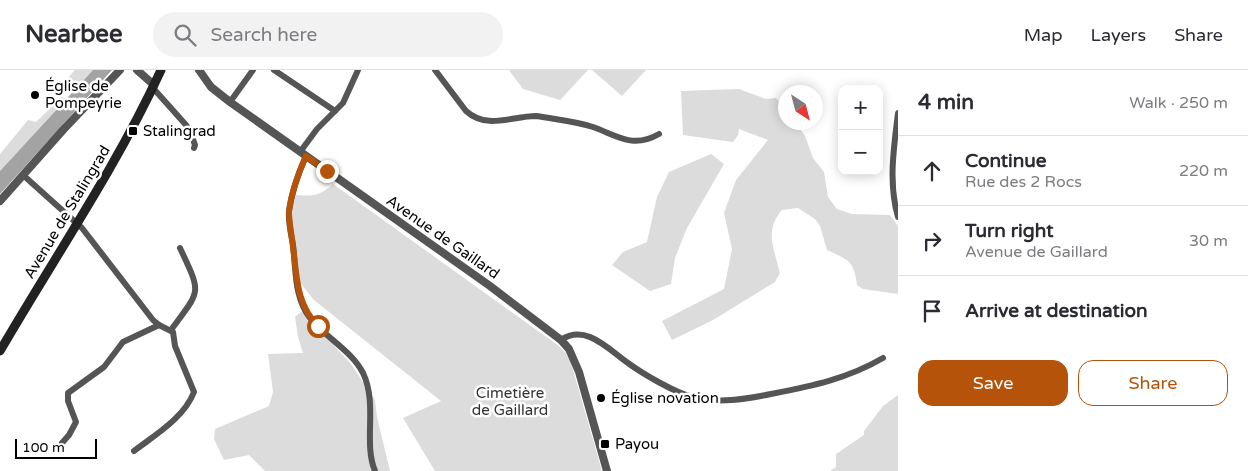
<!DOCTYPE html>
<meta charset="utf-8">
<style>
:root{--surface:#fff;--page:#f2f2f3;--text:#2b2b33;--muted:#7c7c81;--line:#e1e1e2;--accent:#b45309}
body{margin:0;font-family:"Varela Round",sans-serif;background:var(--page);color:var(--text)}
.controls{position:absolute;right:15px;top:15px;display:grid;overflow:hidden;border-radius:10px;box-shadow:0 2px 12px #0003}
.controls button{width:45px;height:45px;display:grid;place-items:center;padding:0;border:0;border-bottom:1px solid var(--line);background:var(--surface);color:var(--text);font:25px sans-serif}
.compass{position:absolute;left:778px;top:15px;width:45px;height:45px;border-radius:50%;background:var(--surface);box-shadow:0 2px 12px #0003;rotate:144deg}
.scale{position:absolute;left:15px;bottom:12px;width:82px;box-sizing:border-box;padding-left:5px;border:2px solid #000;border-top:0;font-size:14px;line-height:18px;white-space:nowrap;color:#000;-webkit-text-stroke:4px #fff;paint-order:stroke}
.stop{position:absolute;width:15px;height:15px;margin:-11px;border:4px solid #b45309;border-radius:50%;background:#fff}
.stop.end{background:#b45309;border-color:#fff;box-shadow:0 1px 5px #0008}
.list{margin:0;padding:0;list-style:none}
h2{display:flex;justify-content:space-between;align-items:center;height:65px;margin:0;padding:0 20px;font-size:21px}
h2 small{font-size:16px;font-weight:400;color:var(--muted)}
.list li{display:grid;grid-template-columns:32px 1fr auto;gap:15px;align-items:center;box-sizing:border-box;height:70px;padding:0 20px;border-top:1px solid var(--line)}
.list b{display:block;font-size:19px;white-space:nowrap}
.list p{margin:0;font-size:16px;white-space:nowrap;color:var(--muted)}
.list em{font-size:16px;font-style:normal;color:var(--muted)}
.actions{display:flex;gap:10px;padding:15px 20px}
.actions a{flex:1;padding:11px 0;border:1px solid var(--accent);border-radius:15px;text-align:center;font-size:18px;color:var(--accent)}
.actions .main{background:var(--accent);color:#fff}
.icon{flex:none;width:28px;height:28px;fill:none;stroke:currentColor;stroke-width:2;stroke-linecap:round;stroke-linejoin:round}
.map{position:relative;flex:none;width:898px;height:401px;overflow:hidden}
header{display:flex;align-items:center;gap:30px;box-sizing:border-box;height:70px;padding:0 25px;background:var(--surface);border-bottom:1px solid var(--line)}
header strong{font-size:24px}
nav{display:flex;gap:28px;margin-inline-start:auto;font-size:18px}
.search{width:350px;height:45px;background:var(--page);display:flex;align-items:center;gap:12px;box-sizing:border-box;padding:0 18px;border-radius:28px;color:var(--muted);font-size:19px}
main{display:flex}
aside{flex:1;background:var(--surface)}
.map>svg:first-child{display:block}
</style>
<header>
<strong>Nearbee</strong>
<div class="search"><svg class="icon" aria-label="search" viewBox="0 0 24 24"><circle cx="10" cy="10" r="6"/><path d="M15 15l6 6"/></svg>Search here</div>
<nav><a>Map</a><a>Layers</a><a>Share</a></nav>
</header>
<main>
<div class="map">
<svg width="898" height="401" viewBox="0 0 898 401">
<rect width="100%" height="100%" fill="#fff"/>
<g fill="#dcdcdc">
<path d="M 75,0 L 93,0 L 75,19 L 65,11 Z"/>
<path d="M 509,0 L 588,0 L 560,30 L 523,19 Z"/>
<path d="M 592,0 L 646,0 L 622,26 Z"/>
<path d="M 739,19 L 766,29 L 776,28 L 785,39 L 786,52 L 796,53 L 805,66 L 813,88 L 824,102 L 828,127 L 837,139 L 852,144 L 890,145 L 898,156 L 898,224 L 863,219 L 857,215 C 854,190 848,190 827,180 L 820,156 L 815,149 L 798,138 L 782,140 C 764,161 774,178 780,203 L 775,212 L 713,250 L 672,270 L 662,251 L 724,219 L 732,179 L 724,143 L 736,110 L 768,70 L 739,59 L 738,65 L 733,72 L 683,65 L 681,21 Z"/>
<path d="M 61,25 L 65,30 L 0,101 L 0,84 L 28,50 L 36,52 L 57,32 Z"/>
<path d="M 711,84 L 724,94 L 687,158 L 675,188 L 671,214 L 650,221 L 612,195 L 623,182 L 647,172 L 657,127 L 669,102 Z"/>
<path d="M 333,114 L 559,276 L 566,283 L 571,293 L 602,401 L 435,401 L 403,348 L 441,331 L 314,230 L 298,210 L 292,148 L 294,125 C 312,126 319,127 333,114 Z"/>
<path d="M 302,241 L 351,294 L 375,330 L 377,347 L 390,401 L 265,401 L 249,385 L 224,390 L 214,369 L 215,359 L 269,336 L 273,322 L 268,284 L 303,283 L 298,267 L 295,247 Z"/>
<path d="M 898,325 L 898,401 L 830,401 L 836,397 L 836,384 L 864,365 L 864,361 L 883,336 Z"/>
</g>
<path fill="#a3a3a3" d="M 93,0 L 112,0 L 0,124 L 0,101 Z"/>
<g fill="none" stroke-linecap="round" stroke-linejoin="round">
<g stroke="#555" stroke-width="6">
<path d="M 274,0 L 335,41"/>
<path d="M 435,0 L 466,41 C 487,60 512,46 536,46 C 543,47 549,48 555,49 C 568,51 581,53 593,57 C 618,66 633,79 659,64"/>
<path d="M 153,18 L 186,55 L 190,61 L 195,75 L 194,78"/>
<path d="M 230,32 L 253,0"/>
<path d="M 898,43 C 894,78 888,112 898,147"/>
<path d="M 300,82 L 317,59 L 343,33 L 358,0"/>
<path d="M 306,86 C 298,104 292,121 289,141 C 288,152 291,164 293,175 C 296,199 294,228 310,248 C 326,268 351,280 363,303 C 378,334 363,373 375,401"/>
<path d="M 23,105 L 82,158 L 153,250 L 159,255 L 173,262 L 175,276 L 194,322 C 184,348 155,365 134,381"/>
<path d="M 171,260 C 201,219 202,225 180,178"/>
<path d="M 561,270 C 586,253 609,280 628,293 C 643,304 674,322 692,327 C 718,334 746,329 771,324 C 812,316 847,309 883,288"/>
<path d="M 62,373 L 69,365 L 76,352 L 68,331 L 68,323 L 104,297 L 123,272 L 159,255"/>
</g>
<g stroke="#555" stroke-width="8">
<path d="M 137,0 L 154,15"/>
<path d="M 199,0 L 211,17 L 230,32 L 490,216 L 561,270 L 569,279 L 579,302 L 607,401"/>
<path d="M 0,131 L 63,60 L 120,0"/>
</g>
<path stroke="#222" stroke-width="9" d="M 0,281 C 54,188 116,98 161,0"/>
</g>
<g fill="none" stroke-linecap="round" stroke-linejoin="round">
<path stroke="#b45309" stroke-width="6" d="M 318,256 C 296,234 297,206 293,177 C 292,166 289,153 289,142 C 291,122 298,104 306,86 L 327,101"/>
</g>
<g fill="#000" stroke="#fff" stroke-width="2">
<circle cx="35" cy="25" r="5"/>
<rect x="128" y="56" width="10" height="10" rx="2.5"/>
<circle cx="601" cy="328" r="5"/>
<rect x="600" y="369" width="10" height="10" rx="2.5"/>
</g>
<g text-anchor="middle" stroke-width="5" stroke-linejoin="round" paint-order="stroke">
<g font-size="15" fill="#000" stroke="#fff" text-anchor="start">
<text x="45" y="21">Église de<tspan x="45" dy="17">Pompeyrie</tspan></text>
<text x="143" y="66">Stalingrad</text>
<text x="611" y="333">Église novation</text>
<text x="615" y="379">Payou</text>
</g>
<g font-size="15" fill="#000" stroke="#fff">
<text transform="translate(67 142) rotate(-59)" y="5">Avenue de Stalingrad</text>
<text transform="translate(443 167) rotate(35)" y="5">Avenue de Gaillard</text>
</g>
<g font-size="15" fill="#333" stroke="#fff">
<text x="510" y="328">Cimetière<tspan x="510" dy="17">de Gaillard</tspan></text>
</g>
</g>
</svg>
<div class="controls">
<button>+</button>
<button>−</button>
</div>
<svg class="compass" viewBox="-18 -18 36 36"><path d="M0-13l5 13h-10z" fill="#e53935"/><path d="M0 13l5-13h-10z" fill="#7c7c81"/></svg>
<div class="scale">100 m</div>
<div class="stop" style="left:318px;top:256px"></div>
<div class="stop end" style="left:327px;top:101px"></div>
</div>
<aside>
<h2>4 min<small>Walk · 250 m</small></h2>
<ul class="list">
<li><svg class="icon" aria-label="ahead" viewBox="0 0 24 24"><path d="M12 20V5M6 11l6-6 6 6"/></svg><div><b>Continue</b><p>Rue des 2 Rocs</p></div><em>220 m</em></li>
<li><svg class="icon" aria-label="right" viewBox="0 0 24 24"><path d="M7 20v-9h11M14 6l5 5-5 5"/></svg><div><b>Turn right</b><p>Avenue de Gaillard</p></div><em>30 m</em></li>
<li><svg class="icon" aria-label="arrive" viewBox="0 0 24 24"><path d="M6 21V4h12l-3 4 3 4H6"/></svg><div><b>Arrive at destination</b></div></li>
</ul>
<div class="actions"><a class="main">Save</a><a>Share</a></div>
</aside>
</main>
